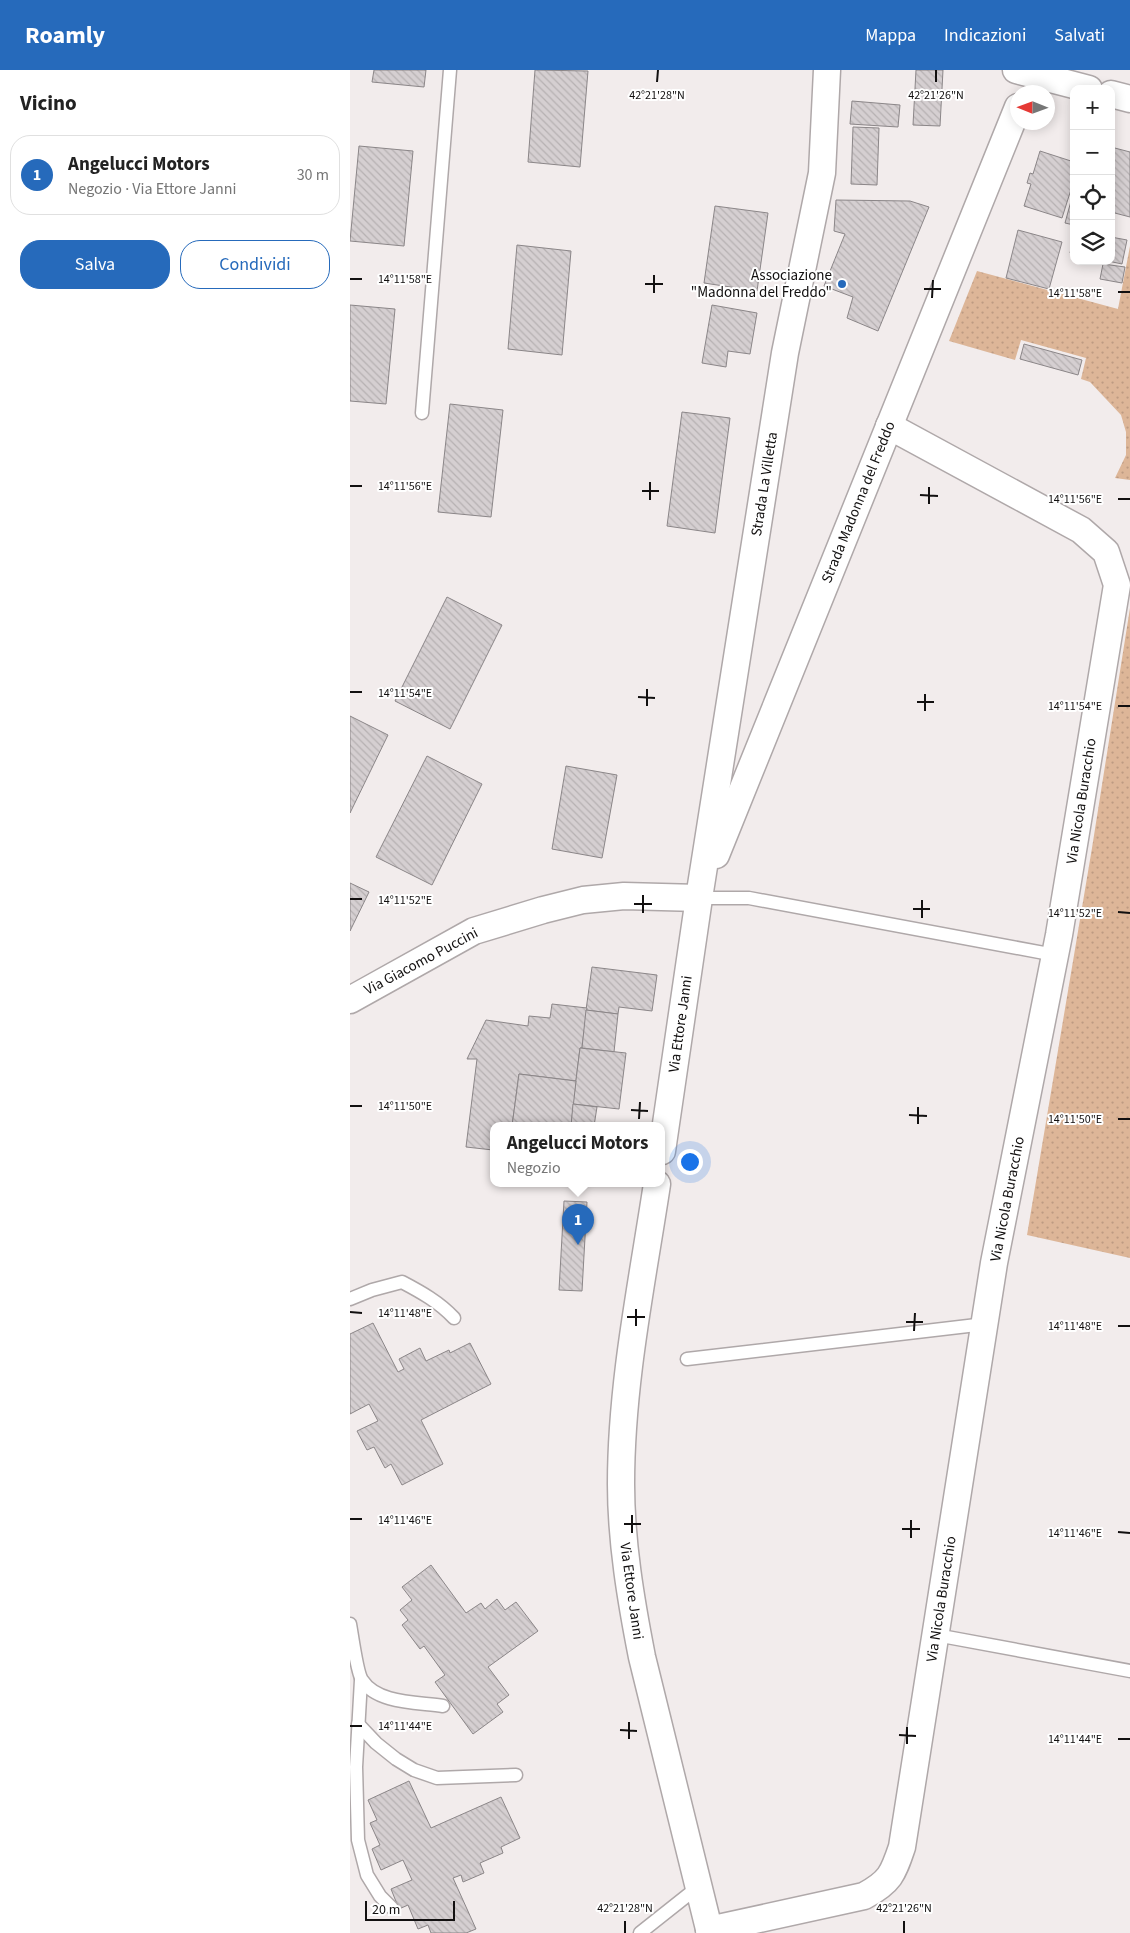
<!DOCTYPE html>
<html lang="it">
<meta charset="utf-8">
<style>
:root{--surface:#fff;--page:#f2f2f2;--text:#222;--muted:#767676;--line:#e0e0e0;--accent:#266abb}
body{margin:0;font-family:"Source Sans 3",sans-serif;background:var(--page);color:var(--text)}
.controls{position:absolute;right:15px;top:15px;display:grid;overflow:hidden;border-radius:10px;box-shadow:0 2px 12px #0003}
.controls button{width:45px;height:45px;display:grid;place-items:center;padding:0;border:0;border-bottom:1px solid var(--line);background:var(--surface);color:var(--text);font:25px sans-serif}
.compass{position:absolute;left:660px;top:15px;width:45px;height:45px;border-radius:50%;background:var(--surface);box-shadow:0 2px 12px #0003;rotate:271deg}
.scale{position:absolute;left:15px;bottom:12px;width:90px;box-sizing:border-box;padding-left:5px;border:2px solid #121010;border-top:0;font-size:14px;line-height:18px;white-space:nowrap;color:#121010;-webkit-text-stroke:4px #fff;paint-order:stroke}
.you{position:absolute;left:339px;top:1091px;width:18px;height:18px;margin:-12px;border:4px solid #fff;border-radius:50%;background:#1a73e8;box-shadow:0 0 0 8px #1a73e833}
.badge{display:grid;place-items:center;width:32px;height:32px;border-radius:50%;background:var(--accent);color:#fff;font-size:16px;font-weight:700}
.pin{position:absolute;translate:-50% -41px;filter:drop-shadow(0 1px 2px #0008)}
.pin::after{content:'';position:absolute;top:26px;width:18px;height:15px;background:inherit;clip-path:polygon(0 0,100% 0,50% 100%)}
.popup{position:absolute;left:140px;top:1052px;width:175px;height:65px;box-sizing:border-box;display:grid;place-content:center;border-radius:10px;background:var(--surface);filter:drop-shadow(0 1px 4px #0005);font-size:16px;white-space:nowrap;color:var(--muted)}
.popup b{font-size:19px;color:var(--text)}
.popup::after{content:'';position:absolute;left:50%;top:100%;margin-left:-10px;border:10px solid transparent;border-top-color:var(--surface)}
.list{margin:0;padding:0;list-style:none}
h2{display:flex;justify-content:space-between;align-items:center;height:65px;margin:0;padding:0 20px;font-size:21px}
h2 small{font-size:16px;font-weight:400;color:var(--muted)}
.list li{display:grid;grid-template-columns:32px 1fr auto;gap:15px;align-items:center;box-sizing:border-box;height:80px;margin:0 10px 10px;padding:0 10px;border:1px solid var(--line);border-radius:20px}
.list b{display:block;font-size:19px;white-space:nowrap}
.list p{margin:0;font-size:16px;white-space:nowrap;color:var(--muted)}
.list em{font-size:16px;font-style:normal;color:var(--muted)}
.actions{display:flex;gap:10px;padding:15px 20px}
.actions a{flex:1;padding:11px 0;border:1px solid var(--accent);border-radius:20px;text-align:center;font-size:18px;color:var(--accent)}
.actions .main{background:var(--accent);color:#fff}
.icon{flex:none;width:28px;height:28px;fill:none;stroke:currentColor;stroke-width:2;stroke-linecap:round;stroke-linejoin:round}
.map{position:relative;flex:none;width:780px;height:1863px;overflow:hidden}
header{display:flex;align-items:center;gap:30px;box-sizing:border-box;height:70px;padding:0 25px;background:var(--accent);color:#fff}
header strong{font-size:24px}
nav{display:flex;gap:28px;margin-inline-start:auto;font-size:18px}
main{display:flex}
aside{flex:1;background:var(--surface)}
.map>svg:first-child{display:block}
</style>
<header>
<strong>Roamly</strong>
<nav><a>Mappa</a><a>Indicazioni</a><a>Salvati</a></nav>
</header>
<main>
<aside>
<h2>Vicino<small></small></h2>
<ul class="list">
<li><span class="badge">1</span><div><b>Angelucci Motors</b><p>Negozio · Via Ettore Janni</p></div><em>30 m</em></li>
</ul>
<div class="actions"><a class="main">Salva</a><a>Condividi</a></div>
</aside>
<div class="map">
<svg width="780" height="1863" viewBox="0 0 780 1863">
<defs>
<pattern id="green-dots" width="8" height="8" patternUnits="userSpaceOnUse" patternTransform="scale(1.25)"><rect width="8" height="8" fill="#ddb698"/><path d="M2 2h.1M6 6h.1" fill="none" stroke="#bd9b82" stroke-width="1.8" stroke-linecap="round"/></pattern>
<pattern id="building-back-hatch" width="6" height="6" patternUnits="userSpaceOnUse" patternTransform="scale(1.25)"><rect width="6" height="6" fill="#d5cfd1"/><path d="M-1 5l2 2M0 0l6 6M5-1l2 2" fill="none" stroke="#b6b1b2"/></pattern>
</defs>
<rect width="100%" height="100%" fill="#f2ecec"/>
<g fill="url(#green-dots)">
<path d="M 780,176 L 780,410 L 765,408 L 776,385 L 776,362 L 771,345 L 740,312 L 731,309 L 736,288 L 671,270 L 665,290 L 599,271 L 627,201 L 768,239 Z"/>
<path d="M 780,538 L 780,1188 L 677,1165 L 742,778 Z"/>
</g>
<g fill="url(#building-back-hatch)" stroke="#8b8688">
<path d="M 24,0 L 76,0 L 74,17 L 22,12 Z"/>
<path d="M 185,0 L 238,1 L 230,97 L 178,92 Z"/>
<path d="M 566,0 L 593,0 L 590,56 L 563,55 Z"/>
<path d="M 502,31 L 550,35 L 548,57 L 500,54 Z"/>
<path d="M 503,57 L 529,58 L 527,115 L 501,114 Z"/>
<path d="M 9,76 L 63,81 L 54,176 L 0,171 Z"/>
<path d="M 761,77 L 780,82 L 780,147 L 761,142 Z"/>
<path d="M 690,81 L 724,92 L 724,110 L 712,148 L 674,136 L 681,114 L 677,113 L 680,103 L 683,104 Z"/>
<path d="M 724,120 L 724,155 L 715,153 Z"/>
<path d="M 486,130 L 560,131 L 579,137 L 528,261 L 497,248 L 503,227 L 474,216 L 495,164 L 484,161 Z"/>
<path d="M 365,136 L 418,143 L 407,221 L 354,213 Z"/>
<path d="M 668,160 L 712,172 L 699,219 L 656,208 Z"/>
<path d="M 724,167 L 724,184 L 720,183 Z"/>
<path d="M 761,167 L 777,170 L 772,194 L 758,191 L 761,191 Z"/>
<path d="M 167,175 L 221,181 L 212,285 L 158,279 Z"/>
<path d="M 753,194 L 775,197 L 772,213 L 750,209 Z"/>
<path d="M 0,235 L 45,239 L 36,334 L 0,331 Z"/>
<path d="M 362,235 L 407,243 L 400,284 L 378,281 L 376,297 L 352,293 Z"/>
<path d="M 674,274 L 732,290 L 728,305 L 670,289 Z"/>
<path d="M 100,334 L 153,340 L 141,447 L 88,442 Z"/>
<path d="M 332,342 L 380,348 L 365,463 L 317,456 Z"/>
<path d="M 97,527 L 152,555 L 100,659 L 45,631 Z"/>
<path d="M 0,646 L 38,665 L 0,743 Z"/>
<path d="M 77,686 L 132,714 L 82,815 L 26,787 Z"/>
<path d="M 216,696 L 267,705 L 252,788 L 202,779 Z"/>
<path d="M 0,813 L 19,822 L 0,861 Z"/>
<path d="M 242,897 L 307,905 L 302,941 L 269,937 L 268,944 L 236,940 Z"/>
<path d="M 202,934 L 237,938 L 232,978 L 230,978 L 226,1011 L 169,1004 L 162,1056 L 144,1056 L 143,1080 L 116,1077 L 127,989 L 117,989 L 136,950 L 178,956 L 179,946 L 200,948 Z"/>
<path d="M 236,940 L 268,944 L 264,982 L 232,978 Z"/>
<path d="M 230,978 L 276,983 L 269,1039 L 223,1034 Z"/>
<path d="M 169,1004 L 226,1011 L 221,1056 L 162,1056 Z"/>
<path d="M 223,1034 L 247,1037 L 244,1056 L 221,1056 Z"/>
<path d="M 214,1131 L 237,1132 L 232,1221 L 209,1220 Z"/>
<path d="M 23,1253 L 48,1302 L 54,1299 L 49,1289 L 70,1278 L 76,1291 L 99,1280 L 100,1283 L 120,1273 L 141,1314 L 71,1350 L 93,1394 L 52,1415 L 41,1394 L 35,1398 L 24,1377 L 17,1380 L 7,1361 L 28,1351 L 19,1334 L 0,1344 L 0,1264 Z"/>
<path d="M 81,1495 L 116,1543 L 131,1533 L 135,1539 L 147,1529 L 155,1540 L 166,1532 L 188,1561 L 138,1597 L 159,1625 L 147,1634 L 153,1642 L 123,1664 L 85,1612 L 95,1605 L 74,1576 L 70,1579 L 52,1555 L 58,1550 L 50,1540 L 62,1530 L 52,1517 Z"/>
<path d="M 59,1711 L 81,1758 L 151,1727 L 170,1768 L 151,1777 L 153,1783 L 130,1793 L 134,1803 L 113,1812 L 111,1805 L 103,1808 L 126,1859 L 116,1863 L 81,1863 L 78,1855 L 68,1859 L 58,1835 L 49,1839 L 41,1819 L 62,1810 L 53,1790 L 31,1800 L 22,1779 L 30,1775 L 20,1753 L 27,1750 L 18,1730 Z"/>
</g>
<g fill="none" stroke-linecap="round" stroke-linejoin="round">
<defs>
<g id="service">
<path d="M 72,343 L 100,0"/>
<path d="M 349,828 L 399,828 L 705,885"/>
<path d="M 0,1229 L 22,1220 L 52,1212 C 71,1222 89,1232 104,1248"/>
<path d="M 337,1289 L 635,1254"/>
<path d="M 0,1554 C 2,1565 7,1603 12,1610 C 27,1634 68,1632 93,1636"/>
<path d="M 586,1565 L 780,1601"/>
<path d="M 11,1610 L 6,1697 L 8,1770 L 17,1805 L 30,1826 L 42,1838"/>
<path d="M 8,1654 L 26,1673 L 46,1689 L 64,1700 L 87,1708 L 166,1705"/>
<path d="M 290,1863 L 348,1817"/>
</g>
<g id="minor">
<path d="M 666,0 L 739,19"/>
<path d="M 761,24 L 780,29"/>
<path d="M 366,785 L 668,37"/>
<path d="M 0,930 L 124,861 L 193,840 L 233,830 L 274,826 L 349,828"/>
<path d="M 312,1081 L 349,828 L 435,283 L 472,103 L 477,0"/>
<path d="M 307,1114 C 292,1213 271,1313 271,1414 C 271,1472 281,1531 292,1587 L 360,1863"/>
<path d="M 359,1860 L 514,1826 C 540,1812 543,1804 552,1777 L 644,1193 L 709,865 L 767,515 L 756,482 L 731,460 L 539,356"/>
</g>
</defs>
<use href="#service" stroke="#afa8a9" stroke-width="15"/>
<use href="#minor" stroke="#afa8a9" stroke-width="29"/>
<use href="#service" stroke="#fff" stroke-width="12"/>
<use href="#minor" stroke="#fff" stroke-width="26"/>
</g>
<path fill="none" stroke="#121010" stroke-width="2" d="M 307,12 L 308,0M 586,12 L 586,0M 0,209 L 12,209M 295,214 L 313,214M 574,219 L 591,219M 768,222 L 780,222M 304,223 L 304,205M 582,228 L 583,210M 0,416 L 12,416M 292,421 L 309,421M 570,425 L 588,426M 768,429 L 780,429M 300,430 L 300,412M 579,434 L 579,417M 0,622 L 12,622M 288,627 L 305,628M 567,632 L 584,632M 297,636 L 297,619M 768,636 L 780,636M 575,641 L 575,624M 0,829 L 12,829M 284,834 L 302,834M 563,839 L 580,839M 768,842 L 780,843M 293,843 L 293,825M 572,848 L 572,830M 0,1036 L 12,1036M 281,1040 L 298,1041M 559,1045 L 577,1046M 289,1049 L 290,1032M 768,1049 L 780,1049M 568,1054 L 568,1037M 0,1242 L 12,1243M 277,1247 L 295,1247M 556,1252 L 573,1252M 286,1256 L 286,1239M 768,1256 L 780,1256M 564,1261 L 565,1243M 0,1449 L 12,1449M 274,1454 L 291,1454M 552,1459 L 570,1459M 768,1462 L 780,1463M 282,1463 L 282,1445M 561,1468 L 561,1450M 0,1656 L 12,1656M 270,1660 L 287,1661M 549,1665 L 566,1666M 279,1669 L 279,1652M 768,1669 L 780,1669M 557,1674 L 557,1657M 275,1863 L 275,1851M 554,1863 L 554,1851"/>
<circle fill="#266abb" stroke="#fff" stroke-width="2" cx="492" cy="214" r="5"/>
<g text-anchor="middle" stroke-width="4" stroke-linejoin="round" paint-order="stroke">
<g font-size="15" fill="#121010" stroke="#fff" text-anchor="end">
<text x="482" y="210">Associazione<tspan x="482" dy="17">"Madonna del Freddo"</tspan></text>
</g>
<g font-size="15" fill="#121010" stroke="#fff">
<text transform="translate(414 414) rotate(-81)" y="5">Strada La Villetta</text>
<text transform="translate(508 432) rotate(-68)" y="5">Strada Madonna del Freddo</text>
<text transform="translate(731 731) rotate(-81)" y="5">Via Nicola Buracchio</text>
<text transform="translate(71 891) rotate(-28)" y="5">Via Giacomo Puccini</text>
<text transform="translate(330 954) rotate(-82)" y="5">Via Ettore Janni</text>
<text transform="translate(657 1129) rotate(-79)" y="5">Via Nicola Buracchio</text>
<text transform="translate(282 1521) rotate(82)" y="5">Via Ettore Janni</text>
<text transform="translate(591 1529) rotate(-81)" y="5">Via Nicola Buracchio</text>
</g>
</g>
<g font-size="12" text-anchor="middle" fill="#121010" stroke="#fff" stroke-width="4" stroke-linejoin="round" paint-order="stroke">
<text x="307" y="29">42°21'28"N</text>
<text x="586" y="29">42°21'26"N</text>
<text x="55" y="213">14°11'58"E</text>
<text x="725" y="227">14°11'58"E</text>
<text x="55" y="420">14°11'56"E</text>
<text x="725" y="433">14°11'56"E</text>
<text x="55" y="627">14°11'54"E</text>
<text x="725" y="640">14°11'54"E</text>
<text x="55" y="834">14°11'52"E</text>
<text x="725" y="847">14°11'52"E</text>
<text x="55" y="1040">14°11'50"E</text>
<text x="725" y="1053">14°11'50"E</text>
<text x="55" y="1247">14°11'48"E</text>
<text x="725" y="1260">14°11'48"E</text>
<text x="55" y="1454">14°11'46"E</text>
<text x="725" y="1467">14°11'46"E</text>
<text x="55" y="1660">14°11'44"E</text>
<text x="725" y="1673">14°11'44"E</text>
<text x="275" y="1842">42°21'28"N</text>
<text x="554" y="1842">42°21'26"N</text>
</g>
</svg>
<div class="controls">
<button>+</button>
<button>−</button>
<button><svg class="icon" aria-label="locate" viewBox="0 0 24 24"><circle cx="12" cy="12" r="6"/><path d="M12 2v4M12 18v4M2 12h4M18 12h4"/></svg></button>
<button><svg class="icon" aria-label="layers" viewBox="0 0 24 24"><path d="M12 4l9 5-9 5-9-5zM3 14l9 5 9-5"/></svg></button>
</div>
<svg class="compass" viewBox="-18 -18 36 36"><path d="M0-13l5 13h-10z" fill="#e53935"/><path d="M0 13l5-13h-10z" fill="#767676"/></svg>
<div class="scale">20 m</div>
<div class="you"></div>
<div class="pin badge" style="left:228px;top:1175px">1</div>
<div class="popup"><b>Angelucci Motors</b>Negozio</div>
</div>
</main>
